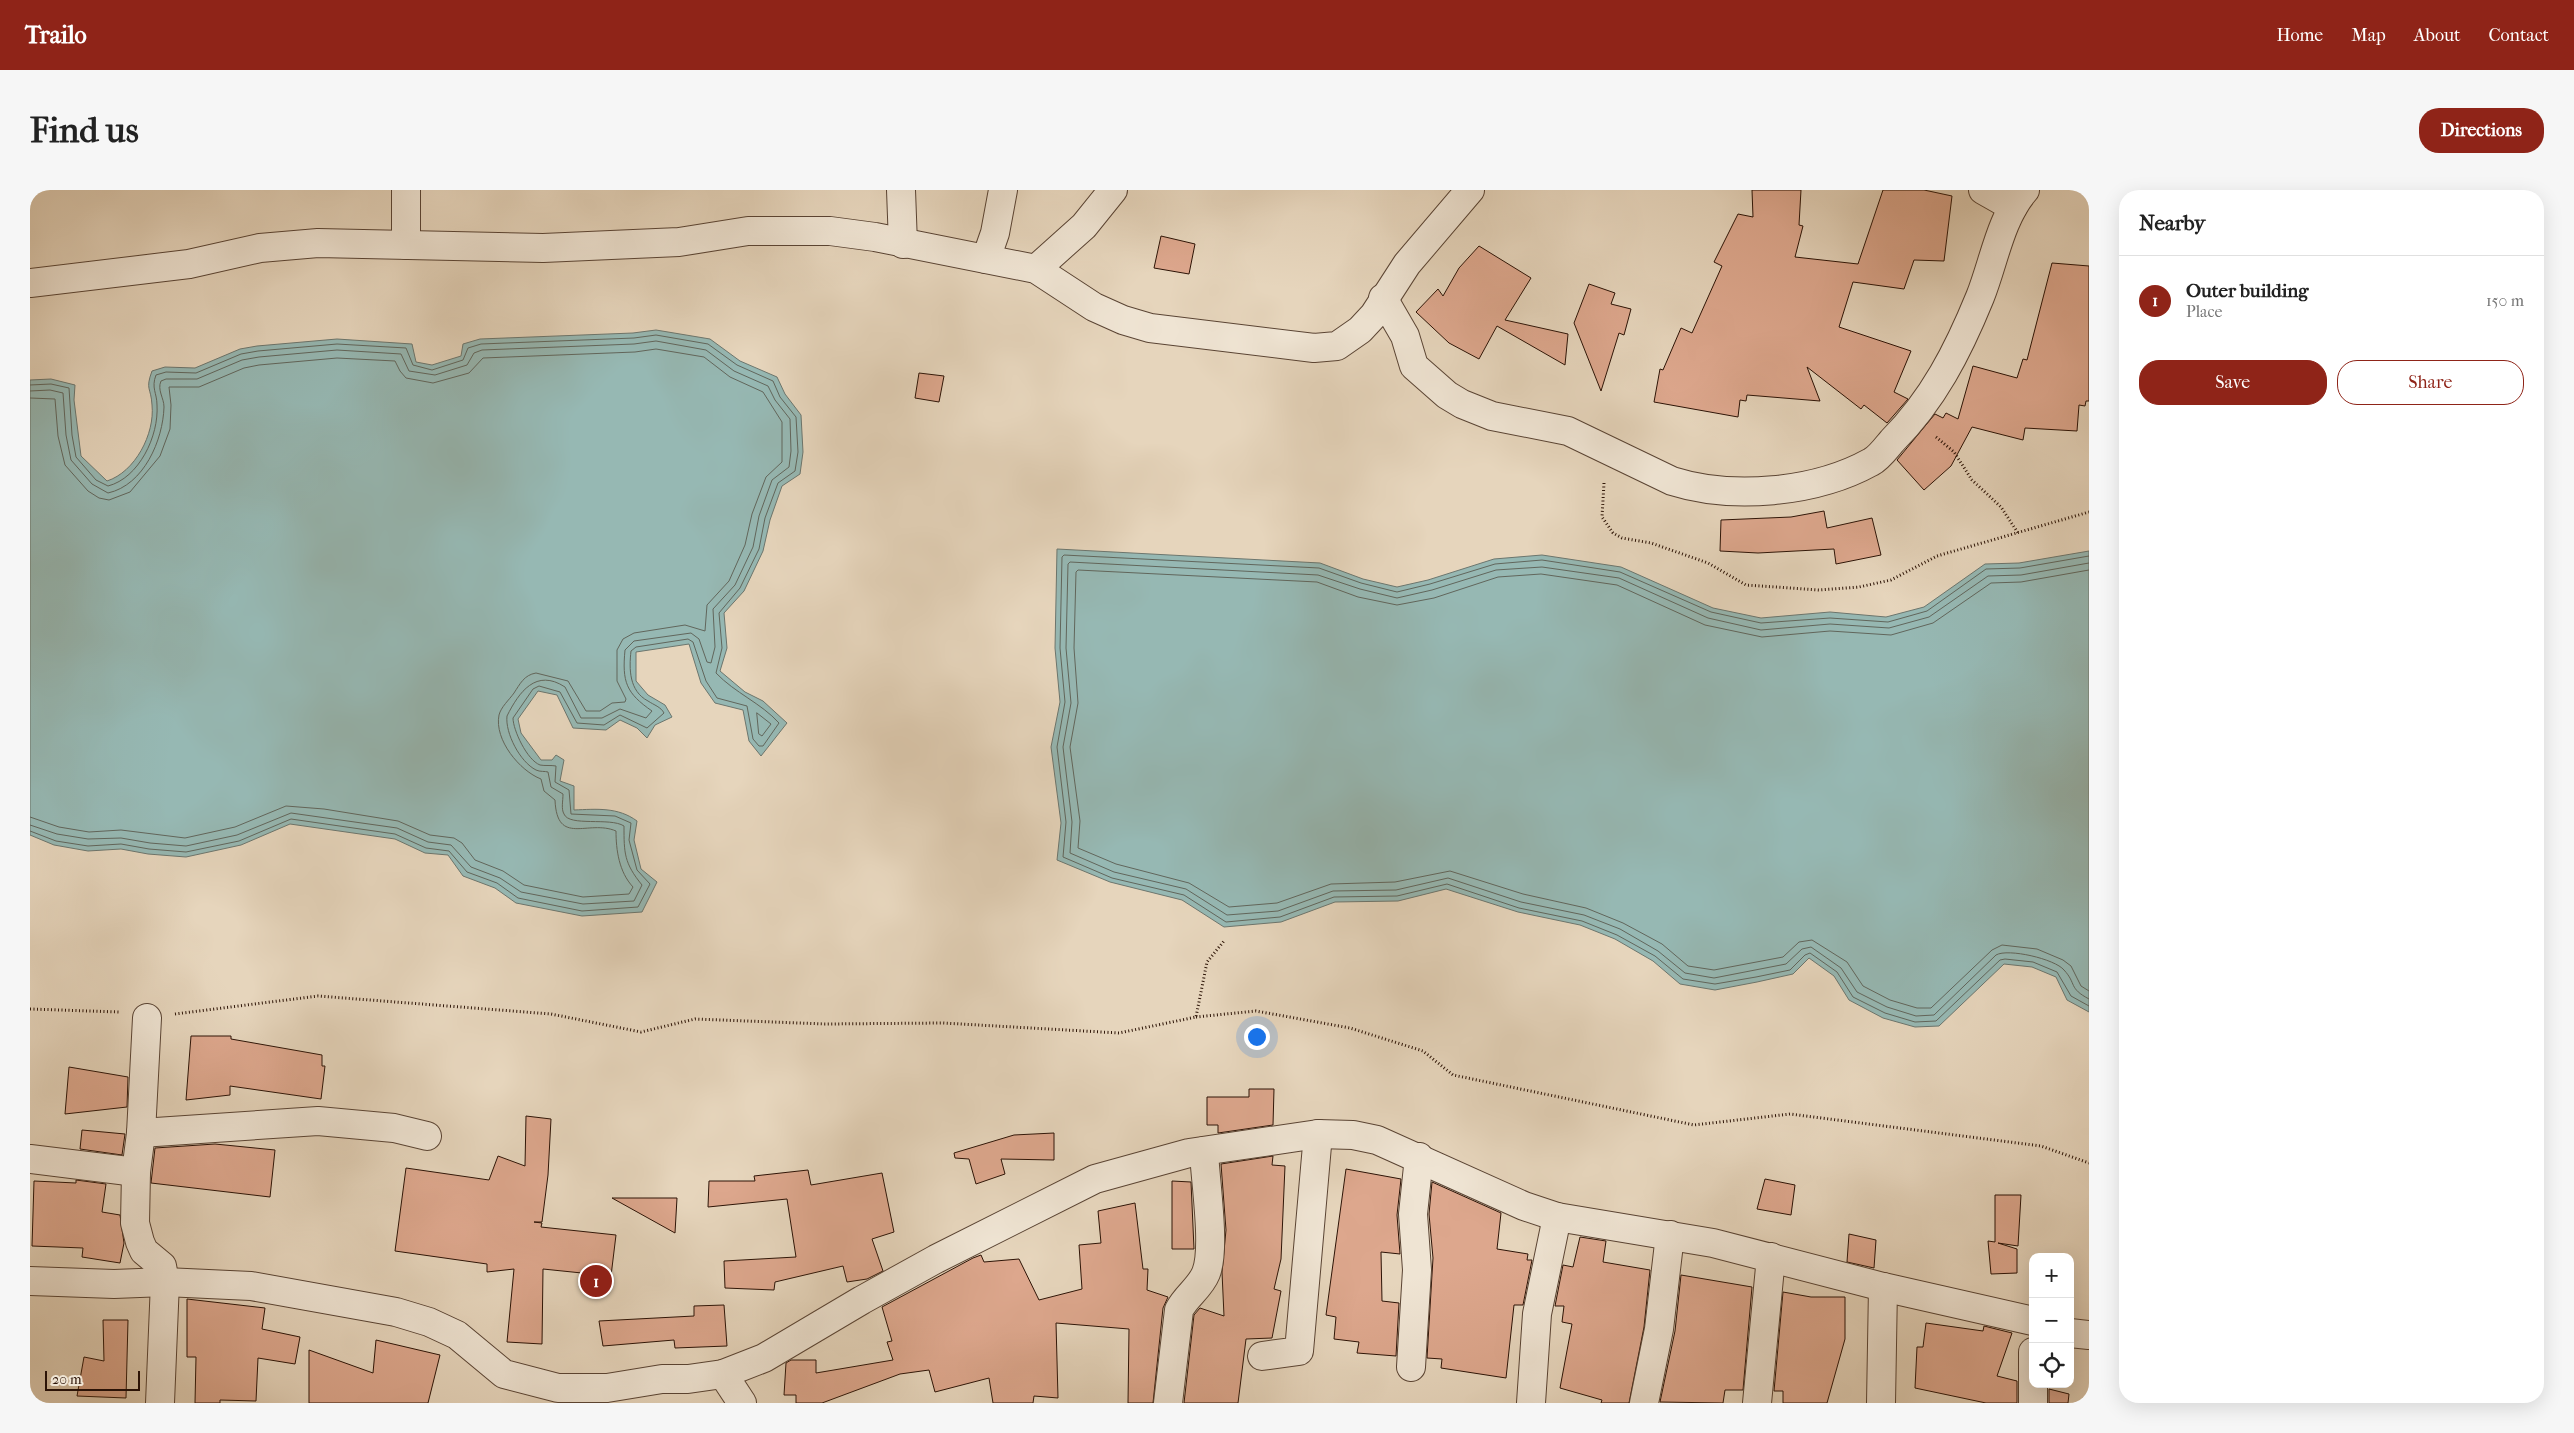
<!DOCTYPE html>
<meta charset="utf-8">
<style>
:root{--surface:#fff;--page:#f6f6f6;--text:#222;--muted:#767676;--line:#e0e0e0;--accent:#8f2418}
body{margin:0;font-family:"IM FELL French Canon",serif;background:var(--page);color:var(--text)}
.controls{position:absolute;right:15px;bottom:15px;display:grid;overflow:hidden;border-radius:10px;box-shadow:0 5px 20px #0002}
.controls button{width:45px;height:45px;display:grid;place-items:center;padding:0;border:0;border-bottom:1px solid var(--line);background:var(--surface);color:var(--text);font:25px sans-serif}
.scale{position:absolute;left:15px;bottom:12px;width:95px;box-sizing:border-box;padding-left:5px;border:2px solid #2c1306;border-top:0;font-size:14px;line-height:18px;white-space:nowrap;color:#2c1306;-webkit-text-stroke:4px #efe4d3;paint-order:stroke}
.you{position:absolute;left:1226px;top:846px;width:18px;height:18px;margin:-12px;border:4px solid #fff;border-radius:50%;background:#1a73e8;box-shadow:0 0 0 8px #1a73e833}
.badge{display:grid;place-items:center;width:32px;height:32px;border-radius:50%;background:var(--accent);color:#fff;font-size:16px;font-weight:700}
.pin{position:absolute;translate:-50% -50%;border:2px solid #fff;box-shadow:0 1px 5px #0006}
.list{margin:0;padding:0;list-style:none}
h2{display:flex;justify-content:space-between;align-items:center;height:65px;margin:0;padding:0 20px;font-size:21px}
h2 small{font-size:16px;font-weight:400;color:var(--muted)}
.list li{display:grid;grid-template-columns:32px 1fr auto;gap:15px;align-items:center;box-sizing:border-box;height:90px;padding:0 20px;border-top:1px solid var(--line)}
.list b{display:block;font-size:19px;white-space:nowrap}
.list p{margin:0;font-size:16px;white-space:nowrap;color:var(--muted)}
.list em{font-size:16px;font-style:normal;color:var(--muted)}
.actions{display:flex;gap:10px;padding:15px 20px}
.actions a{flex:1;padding:11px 0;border:1px solid var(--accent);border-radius:20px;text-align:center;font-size:18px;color:var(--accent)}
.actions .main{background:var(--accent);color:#fff}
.icon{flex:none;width:28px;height:28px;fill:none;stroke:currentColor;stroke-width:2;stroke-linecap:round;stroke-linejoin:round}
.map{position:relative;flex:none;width:2059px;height:1213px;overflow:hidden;border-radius:20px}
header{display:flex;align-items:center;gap:30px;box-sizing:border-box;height:70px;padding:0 25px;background:var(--accent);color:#fff}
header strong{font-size:24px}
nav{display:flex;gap:28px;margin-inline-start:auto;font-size:18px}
.intro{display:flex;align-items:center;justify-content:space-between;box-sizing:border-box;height:120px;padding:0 30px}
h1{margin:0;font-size:35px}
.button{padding:12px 22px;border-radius:20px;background:var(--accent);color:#fff;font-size:18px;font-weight:700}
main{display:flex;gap:30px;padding:0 30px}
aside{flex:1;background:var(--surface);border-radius:20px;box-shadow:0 5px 20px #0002}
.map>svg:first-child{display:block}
</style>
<header>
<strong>Trailo</strong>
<nav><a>Home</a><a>Map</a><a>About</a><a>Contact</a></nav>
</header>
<div class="intro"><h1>Find us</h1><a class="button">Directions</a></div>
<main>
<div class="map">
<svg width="2059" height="1213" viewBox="0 0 2059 1213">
<rect width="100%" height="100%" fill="#e6d5bc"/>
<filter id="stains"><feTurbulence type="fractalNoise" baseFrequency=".004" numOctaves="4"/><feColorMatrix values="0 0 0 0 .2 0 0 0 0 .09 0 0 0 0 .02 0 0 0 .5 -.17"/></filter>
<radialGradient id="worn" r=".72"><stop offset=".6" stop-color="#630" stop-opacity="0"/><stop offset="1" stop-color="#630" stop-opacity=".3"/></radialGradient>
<g fill="#96b8b3" stroke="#6c766e">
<path d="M 626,140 L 680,149 L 710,171 L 747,187 L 755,204 L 771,225 L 773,262 L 770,284 L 752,296 L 740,330 L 733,361 L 714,401 L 694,423 L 697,458 L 690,481 L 715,502 L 733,511 L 757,533 L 731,566 L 719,551 L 713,520 L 685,513 L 671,493 L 659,454 L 606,462 L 606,491 L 618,505 L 635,515 L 642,527 L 625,535 L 617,548 L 607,538 L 590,530 L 576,540 L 543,538 L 527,505 L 508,501 L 488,529 L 491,543 L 511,570 L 522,570 L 526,565 L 534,570 L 530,591 L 544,596 L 544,620 C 567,619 588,617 607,631 L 604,650 L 611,679 L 627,692 L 612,722 L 552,726 L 486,713 L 465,698 L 433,686 L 418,665 L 395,663 L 365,649 L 260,634 L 211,655 L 156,667 L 118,664 L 91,659 L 58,661 L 24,655 L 0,645 L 0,190 L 21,189 L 45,195 L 44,210 L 51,266 L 77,291 C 105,282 125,244 122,215 C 121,197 115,200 122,181 L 135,177 L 165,178 L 210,159 L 227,156 L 307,149 L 382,154 L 386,172 L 402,175 L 431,166 L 433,154 L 450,149 L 603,143 Z"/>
<path d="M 1027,359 L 1290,373 L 1333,389 L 1367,397 L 1398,390 L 1464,369 L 1512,365 L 1591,377 L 1683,418 L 1731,428 L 1800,422 L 1856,427 L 1894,417 L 1955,374 L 1989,373 L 2059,361 L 2059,822 L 2037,810 L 2026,787 L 2002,777 L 1974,774 L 1909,836 L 1885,837 L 1853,828 L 1819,810 L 1804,786 L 1779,768 L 1763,784 L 1727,792 L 1685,800 L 1650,794 L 1623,771 L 1585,749 L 1550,735 L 1488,722 L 1416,699 L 1368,711 L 1305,712 L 1251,732 L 1194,737 L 1152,710 L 1080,692 L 1027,670 L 1031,633 L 1021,557 L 1030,512 L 1025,458 Z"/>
</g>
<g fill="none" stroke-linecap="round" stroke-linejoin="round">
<g stroke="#61665c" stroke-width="1">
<path d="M 0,195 L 21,194 L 39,198 L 42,245 L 46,267 L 66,290 L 78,296 C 109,288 129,246 127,215 C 127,203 121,198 126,185 L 136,182 L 166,183 L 211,164 L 228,161 L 307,154 L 376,158 L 383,175 L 402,180 L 433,170 L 438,158 L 451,154 L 604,148 L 626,145 L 678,154 L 707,175 L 743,191 L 750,207 L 766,227 L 768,262 L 765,281 L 748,293 L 735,328 L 729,359 L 710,398 L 689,423 L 692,458 L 686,483 C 705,503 731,513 749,533 L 733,556 L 729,556 L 723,549 L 717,516 L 687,508 L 676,491 L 663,452 L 658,449 L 606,457 L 601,461 C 599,479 599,501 618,511 C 624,515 631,517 634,523 L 617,538 L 590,525 L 574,535 L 547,533 L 530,502 L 509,496 L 503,499 L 483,528 C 483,540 497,570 510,575 C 515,576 521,575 526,576 L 525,592 L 539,600 L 541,624 L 585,626 L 601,633 L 599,650 L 607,680 L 620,694 L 608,717 L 552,721 L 488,708 L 467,693 L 437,682 L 419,661 L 396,658 L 365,644 L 261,629 L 209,651 L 156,662 L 119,659 L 91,654 L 58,656 L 26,651 L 0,641"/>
<path d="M 0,201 L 20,200 L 33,203 L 36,245 L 41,270 L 62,294 L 78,303 C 114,295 133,250 134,217 C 134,208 127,200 131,191 L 136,189 L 167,189 L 212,170 L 229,167 L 307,160 L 371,164 L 379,181 L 405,185 L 437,175 L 444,163 L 452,160 L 604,154 L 626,151 L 676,160 L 704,181 L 738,196 L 745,210 L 760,229 L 761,261 L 759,277 L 742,290 L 729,326 L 723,357 L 705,395 L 683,419 L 685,457 L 681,473 L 677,472 L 669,449 L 661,443 L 604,451 L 595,460 C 592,492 596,503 622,521 L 616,528 L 590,519 L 572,528 L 551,528 L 535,497 C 506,478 489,502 477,526 C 475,543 490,572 506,580 C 510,582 515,581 518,582 L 521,597 L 533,604 C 533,611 531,619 534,624 C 539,637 580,627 594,636 C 594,663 594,673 612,695 L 604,711 L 553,714 L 491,702 L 470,688 L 441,677 L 421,655 L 398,652 L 367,638 L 261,623 L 207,645 L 156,656 L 120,653 L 91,648 L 58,649 L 27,644 L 0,635"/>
<path d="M 0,208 L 25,209 L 28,246 L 35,275 L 58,301 L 69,308 L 79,310 L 100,302 L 130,266 L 140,239 L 141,215 L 139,197 L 169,197 L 214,178 L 229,175 L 307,168 L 365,171 L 370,181 L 376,188 L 403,193 L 439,183 L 453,168 L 605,162 L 626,159 L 674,167 L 700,187 L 733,202 L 752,232 L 752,272 L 736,287 L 722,324 L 715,355 L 699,391 L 677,415 L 675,441 L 655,435 L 604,443 L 593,449 L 587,460 L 587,491 L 596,509 L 595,512 L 582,513 L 570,521 L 556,521 L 538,491 L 506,483 C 494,485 490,494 484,503 C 479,510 471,517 469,525 C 464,550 490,581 511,589 L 514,601 L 525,610 C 527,657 558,629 586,641 C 586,660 589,682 603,697 L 599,704 L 553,707 L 494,695 L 473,681 L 445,670 L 432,653 L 424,648 L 400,645 L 368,631 L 294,619 L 256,616 L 205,637 L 155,648 L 91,640 L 59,642 L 29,637 L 0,627"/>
<path d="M 2059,366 L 1990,378 L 1956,379 L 1897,421 L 1858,432 L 1800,428 L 1731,433 L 1681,422 L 1590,382 L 1512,370 L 1465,374 L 1400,394 L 1367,402 L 1331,393 L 1289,378 L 1034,365 L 1032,367 L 1030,458 L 1035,512 L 1027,557 L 1036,632 L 1033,667 L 1082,688 L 1154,705 L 1196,732 L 1250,727 L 1304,707 L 1367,706 L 1417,694 L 1489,718 L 1552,731 L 1587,745 L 1625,766 L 1653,789 L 1685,794 L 1726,787 L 1760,780 L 1775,765 L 1780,763 L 1807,782 L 1823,807 L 1855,823 L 1885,832 L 1906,831 L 1970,770 L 1975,769 L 2003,772 L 2027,782 L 2041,806 L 2059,816"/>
<path d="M 2059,373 L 1991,385 L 1958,386 L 1899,427 L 1859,438 L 1800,434 L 1731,440 L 1678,428 L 1589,388 L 1512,377 L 1466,380 L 1402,400 L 1367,408 L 1330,399 L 1288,385 L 1040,372 L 1038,374 L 1036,458 L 1041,513 L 1033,557 L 1042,632 L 1040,663 L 1084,682 L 1156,699 L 1197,725 L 1248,721 L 1303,701 L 1366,700 L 1418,688 L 1491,712 L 1554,725 L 1590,739 L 1628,761 L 1655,783 L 1684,788 L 1756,774 L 1772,759 L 1781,757 L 1811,778 L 1827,802 L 1857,817 L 1886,826 L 1904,825 L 1966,765 C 1978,758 2025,769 2034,780 C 2047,794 2038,798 2059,809"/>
<path d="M 2059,380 L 1991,392 L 1961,393 L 1903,433 L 1861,445 L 1800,441 L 1732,447 L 1675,435 L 1587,395 L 1511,384 L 1468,387 L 1404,408 L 1367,415 L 1328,407 L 1287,392 L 1048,380 L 1046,382 L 1044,458 L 1048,513 L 1040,557 L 1050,631 L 1048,658 L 1086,674 L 1159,693 L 1199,717 L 1247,713 L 1301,694 L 1365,692 L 1420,681 L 1493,704 L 1556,718 L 1593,733 L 1632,754 L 1658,776 L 1684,780 L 1753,767 L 1769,752 L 1782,750 L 1817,772 L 1833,796 L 1860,810 L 1887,818 L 1901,818 L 1962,760 L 1972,755 L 2007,759 L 2033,770 L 2041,776 L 2051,796 L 2059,801"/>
<path d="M 727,523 L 741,534 L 732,546 L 729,544 Z"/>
</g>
</g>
<g fill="#dda78d" stroke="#2c1306">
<path d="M 1722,0 L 1771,0 L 1769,35 L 1773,36 L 1765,67 L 1828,74 L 1853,0 L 1894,0 L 1922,6 L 1914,71 L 1884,70 L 1874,99 L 1823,92 L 1809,137 L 1881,161 L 1864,202 L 1878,209 L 1857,233 L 1834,215 L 1831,219 L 1777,177 L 1790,211 L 1717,205 L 1716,211 L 1710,210 L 1708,227 L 1624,212 L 1630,179 L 1633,180 L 1651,138 L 1662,143 L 1692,76 L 1684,72 L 1708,24 L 1723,27 Z"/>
<path d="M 1131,46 L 1165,54 L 1159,84 L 1124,78 Z"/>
<path d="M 1449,56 L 1501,88 L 1475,130 L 1538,144 L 1535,175 L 1467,136 L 1449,169 L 1419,153 L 1386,122 L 1408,99 L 1413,106 L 1429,78 Z"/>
<path d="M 2022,73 L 2059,76 L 2059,211 L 2056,211 L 2055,216 L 2049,215 L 2047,241 L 1995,238 L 1993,250 L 1942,237 L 1921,276 L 1894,300 L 1867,270 L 1905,224 L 1913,228 L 1916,223 L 1928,229 L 1943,176 L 1987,188 L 1993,169 L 1997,170 Z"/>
<path d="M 1559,94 L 1585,103 L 1581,114 L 1601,119 L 1594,145 L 1589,143 L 1571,201 L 1544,133 Z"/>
<path d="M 889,183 L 914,186 L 909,212 L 885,208 Z"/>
<path d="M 1794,321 L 1797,338 L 1842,328 L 1851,365 L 1806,374 L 1804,359 L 1728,363 L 1690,361 L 1691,330 L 1761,327 Z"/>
<path d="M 161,846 L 201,846 L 201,849 L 292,865 L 292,876 L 295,876 L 291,909 L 200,896 L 200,905 L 156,910 Z"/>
<path d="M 39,877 L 98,887 L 97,917 L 35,924 Z"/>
<path d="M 1219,899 L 1244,899 L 1243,935 L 1188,943 L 1188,935 L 1177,935 L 1177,907 L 1219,907 Z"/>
<path d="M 496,926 L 521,929 L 518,985 L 512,1032 L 504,1032 L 512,1033 L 511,1037 L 586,1045 L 581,1086 L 513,1079 L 512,1154 L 477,1152 L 484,1079 L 457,1082 L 457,1074 L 365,1061 L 376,978 L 459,990 L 468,966 L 495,976 Z"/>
<path d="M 52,940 L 95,944 L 92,965 L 50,959 Z"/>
<path d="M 1024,943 L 1024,970 L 971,969 L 975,984 L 946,994 L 939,969 L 925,968 L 924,963 L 984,945 Z"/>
<path d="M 185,954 L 245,960 L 240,1007 L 121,993 L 125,958 Z"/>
<path d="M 1243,966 L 1242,975 L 1255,976 L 1251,1069 L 1244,1099 L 1251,1101 L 1242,1148 L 1216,1149 L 1208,1213 L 1154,1213 L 1164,1125 L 1170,1118 L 1194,1126 L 1192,1082 L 1196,1040 L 1191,974 Z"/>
<path d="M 1316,979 L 1371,989 L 1367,1025 L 1370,1064 L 1351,1062 L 1352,1111 L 1369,1113 L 1366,1166 L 1327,1163 L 1329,1152 L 1304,1149 L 1306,1127 L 1296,1125 Z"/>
<path d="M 778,980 L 781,995 L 852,983 L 864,1042 L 842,1049 L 853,1081 L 837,1089 L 817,1092 L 813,1076 L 745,1092 L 744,1100 L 695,1098 L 694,1071 L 766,1067 L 757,1009 L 678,1017 L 679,991 L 725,991 L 724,986 Z"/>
<path d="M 1735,989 L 1765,995 L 1761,1025 L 1727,1019 Z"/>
<path d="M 46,990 L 76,994 L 72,1022 L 90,1025 L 94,1053 L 90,1073 L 52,1067 L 53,1058 L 2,1056 L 4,991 L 46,993 Z"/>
<path d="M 1142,991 L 1161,992 L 1164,1059 L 1142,1059 Z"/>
<path d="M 1402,992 L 1471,1023 L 1467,1059 L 1498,1064 L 1497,1070 L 1502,1070 L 1493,1115 L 1484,1115 L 1476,1188 L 1411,1178 L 1412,1169 L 1397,1168 L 1403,1068 L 1399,1024 Z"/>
<path d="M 1965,1005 L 1991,1005 L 1988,1056 L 1968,1053 L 1987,1059 L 1987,1083 L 1961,1084 L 1958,1051 L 1965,1052 Z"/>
<path d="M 582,1008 L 647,1008 L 645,1043 Z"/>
<path d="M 1105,1013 L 1113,1079 L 1118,1079 L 1117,1100 L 1138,1107 L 1133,1118 L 1123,1213 L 1098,1213 L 1099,1139 L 1026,1133 L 1028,1208 L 1004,1206 L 1003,1213 L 963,1213 L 959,1188 L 905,1202 L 899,1180 L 870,1184 L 792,1213 L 766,1213 L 766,1205 L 754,1205 L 756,1173 L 761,1170 L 786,1170 L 786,1183 L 863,1170 L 857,1152 L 862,1151 L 852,1117 L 943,1068 L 951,1065 L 954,1072 L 989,1069 L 1009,1110 L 1052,1099 L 1049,1055 L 1071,1053 L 1068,1021 Z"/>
<path d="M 1819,1044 L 1846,1050 L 1844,1078 L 1817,1072 Z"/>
<path d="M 1550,1047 L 1576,1051 L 1573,1072 L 1620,1080 L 1614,1137 L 1599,1213 L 1571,1213 L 1572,1210 L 1530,1198 L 1542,1134 L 1532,1132 L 1534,1116 L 1525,1116 L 1533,1075 L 1543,1077 Z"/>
<path d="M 1651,1085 L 1722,1097 L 1713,1200 L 1695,1200 L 1693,1213 L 1630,1212 L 1645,1141 Z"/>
<path d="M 1753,1102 L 1781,1107 L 1815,1107 L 1815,1149 L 1797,1213 L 1753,1213 L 1753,1201 L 1744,1201 Z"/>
<path d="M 157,1109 L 235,1118 L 232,1139 L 270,1147 L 265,1174 L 228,1168 L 226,1211 L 190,1210 L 190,1213 L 165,1213 L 166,1167 L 157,1167 Z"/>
<path d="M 694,1115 L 697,1156 L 645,1158 L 644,1150 L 573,1156 L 569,1131 L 664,1126 L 664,1116 Z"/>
<path d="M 73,1130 L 98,1130 L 96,1208 L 47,1206 L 54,1167 L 74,1171 Z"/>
<path d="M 1896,1133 L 1953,1141 L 1954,1136 L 1982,1143 L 1967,1186 L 1987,1191 L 1987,1213 L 1956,1213 L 1885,1198 L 1887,1157 L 1893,1157 Z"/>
<path d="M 346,1150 L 410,1165 L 398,1213 L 279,1213 L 279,1160 L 343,1183 Z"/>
<path d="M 2019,1199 L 2039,1204 L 2038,1213 L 2019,1213 Z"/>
</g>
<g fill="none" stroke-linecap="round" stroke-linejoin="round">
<defs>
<g id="minor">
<path d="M 376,0 L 376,55"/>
<path d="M 871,0 L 873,54"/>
<path d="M 1953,0 L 1983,17"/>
<path d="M 956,69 L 965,43 L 973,0"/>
<path d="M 1006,79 L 1054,36 L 1083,0"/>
<path d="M 0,93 L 159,74 L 230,58 L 288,53 L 513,58 L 649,52 L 718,41 L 800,41 L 845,47 L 1006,79 L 1064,117 L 1093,130 L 1120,138 L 1284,158 L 1307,156 L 1330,140 L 1344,125 L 1377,74 L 1440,0"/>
<path d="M 1353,108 L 1375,146 L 1384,176 L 1417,205 L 1432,214 L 1462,226 L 1538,241 L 1642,291 C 1702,310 1785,303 1841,272 C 1849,268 1856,258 1862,251 C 1903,210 1928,161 1950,107 C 1964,72 1970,29 1995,0"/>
<path d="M 117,828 L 111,943 L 106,982 L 105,1033 L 110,1052 L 114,1061 L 132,1076 L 135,1092 L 130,1213"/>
<path d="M 111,943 L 288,931 L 364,938 L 397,946"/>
<path d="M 0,969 L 106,982"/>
<path d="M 0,1091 L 84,1094 L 135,1092 L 221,1096 L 366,1122 L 399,1132 L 427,1145 L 474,1184 L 528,1198 L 577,1198 L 632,1189 L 658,1189 L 693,1184 L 734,1168 L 832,1110 L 906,1069 L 1065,989 L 1159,963 L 1288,944 L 1323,945 L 1347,950 L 1494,1016 L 1527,1027 L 1683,1053 L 1853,1097 L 2003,1131"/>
<path d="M 2040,1143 L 2059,1145"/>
<path d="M 1232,1166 L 1269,1161 L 1288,944"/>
<path d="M 1381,1177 L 1387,1080 L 1383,1024 L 1389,967"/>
<path d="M 693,1184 L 712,1213"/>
<path d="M 1138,1213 L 1149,1120 C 1156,1106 1170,1098 1176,1083 C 1186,1058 1175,990 1174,961"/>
<path d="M 1501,1213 L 1507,1124 L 1527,1027"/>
<path d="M 1614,1213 L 1629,1139 L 1640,1045"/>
<path d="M 1727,1213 L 1741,1067"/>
<path d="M 1851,1213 L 1853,1097"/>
<path d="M 2003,1213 L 2003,1162"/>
</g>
</defs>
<use href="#minor" stroke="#5a4434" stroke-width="30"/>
<g stroke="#2c1306" stroke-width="3" stroke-dasharray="1 2.5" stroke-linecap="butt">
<path d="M 1906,247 L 1924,262 L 1942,290 L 1971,317 L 1988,343"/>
<path d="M 1574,293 L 1572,327 L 1583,343 L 1592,348 L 1621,353 L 1678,373 L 1716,395 L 1789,400 L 1829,397 L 1861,390 L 1907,366 L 2059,322"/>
<path d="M 0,819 L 89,822"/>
<path d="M 145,824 L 288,806 L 521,824 L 611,842 L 665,829 L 795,834 L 913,833 L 1089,843 L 1166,827 L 1177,772 L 1194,751"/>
<path d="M 1166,827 L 1226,821 L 1320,838 L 1393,861 L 1423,885 L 1664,935 L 1760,924 L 2011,956 L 2059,973"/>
</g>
<use href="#minor" stroke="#efe4d3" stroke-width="28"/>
</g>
<rect width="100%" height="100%" filter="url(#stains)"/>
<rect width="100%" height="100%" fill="url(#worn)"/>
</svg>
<div class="controls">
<button>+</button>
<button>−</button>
<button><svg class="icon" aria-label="locate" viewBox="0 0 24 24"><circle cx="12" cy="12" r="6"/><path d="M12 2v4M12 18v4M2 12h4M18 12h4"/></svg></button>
</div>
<div class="scale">20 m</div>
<div class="you"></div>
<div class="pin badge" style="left:566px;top:1091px">1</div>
</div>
<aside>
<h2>Nearby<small></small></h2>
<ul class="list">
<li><span class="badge">1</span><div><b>Outer building</b><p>Place</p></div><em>150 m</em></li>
</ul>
<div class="actions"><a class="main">Save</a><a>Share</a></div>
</aside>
</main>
